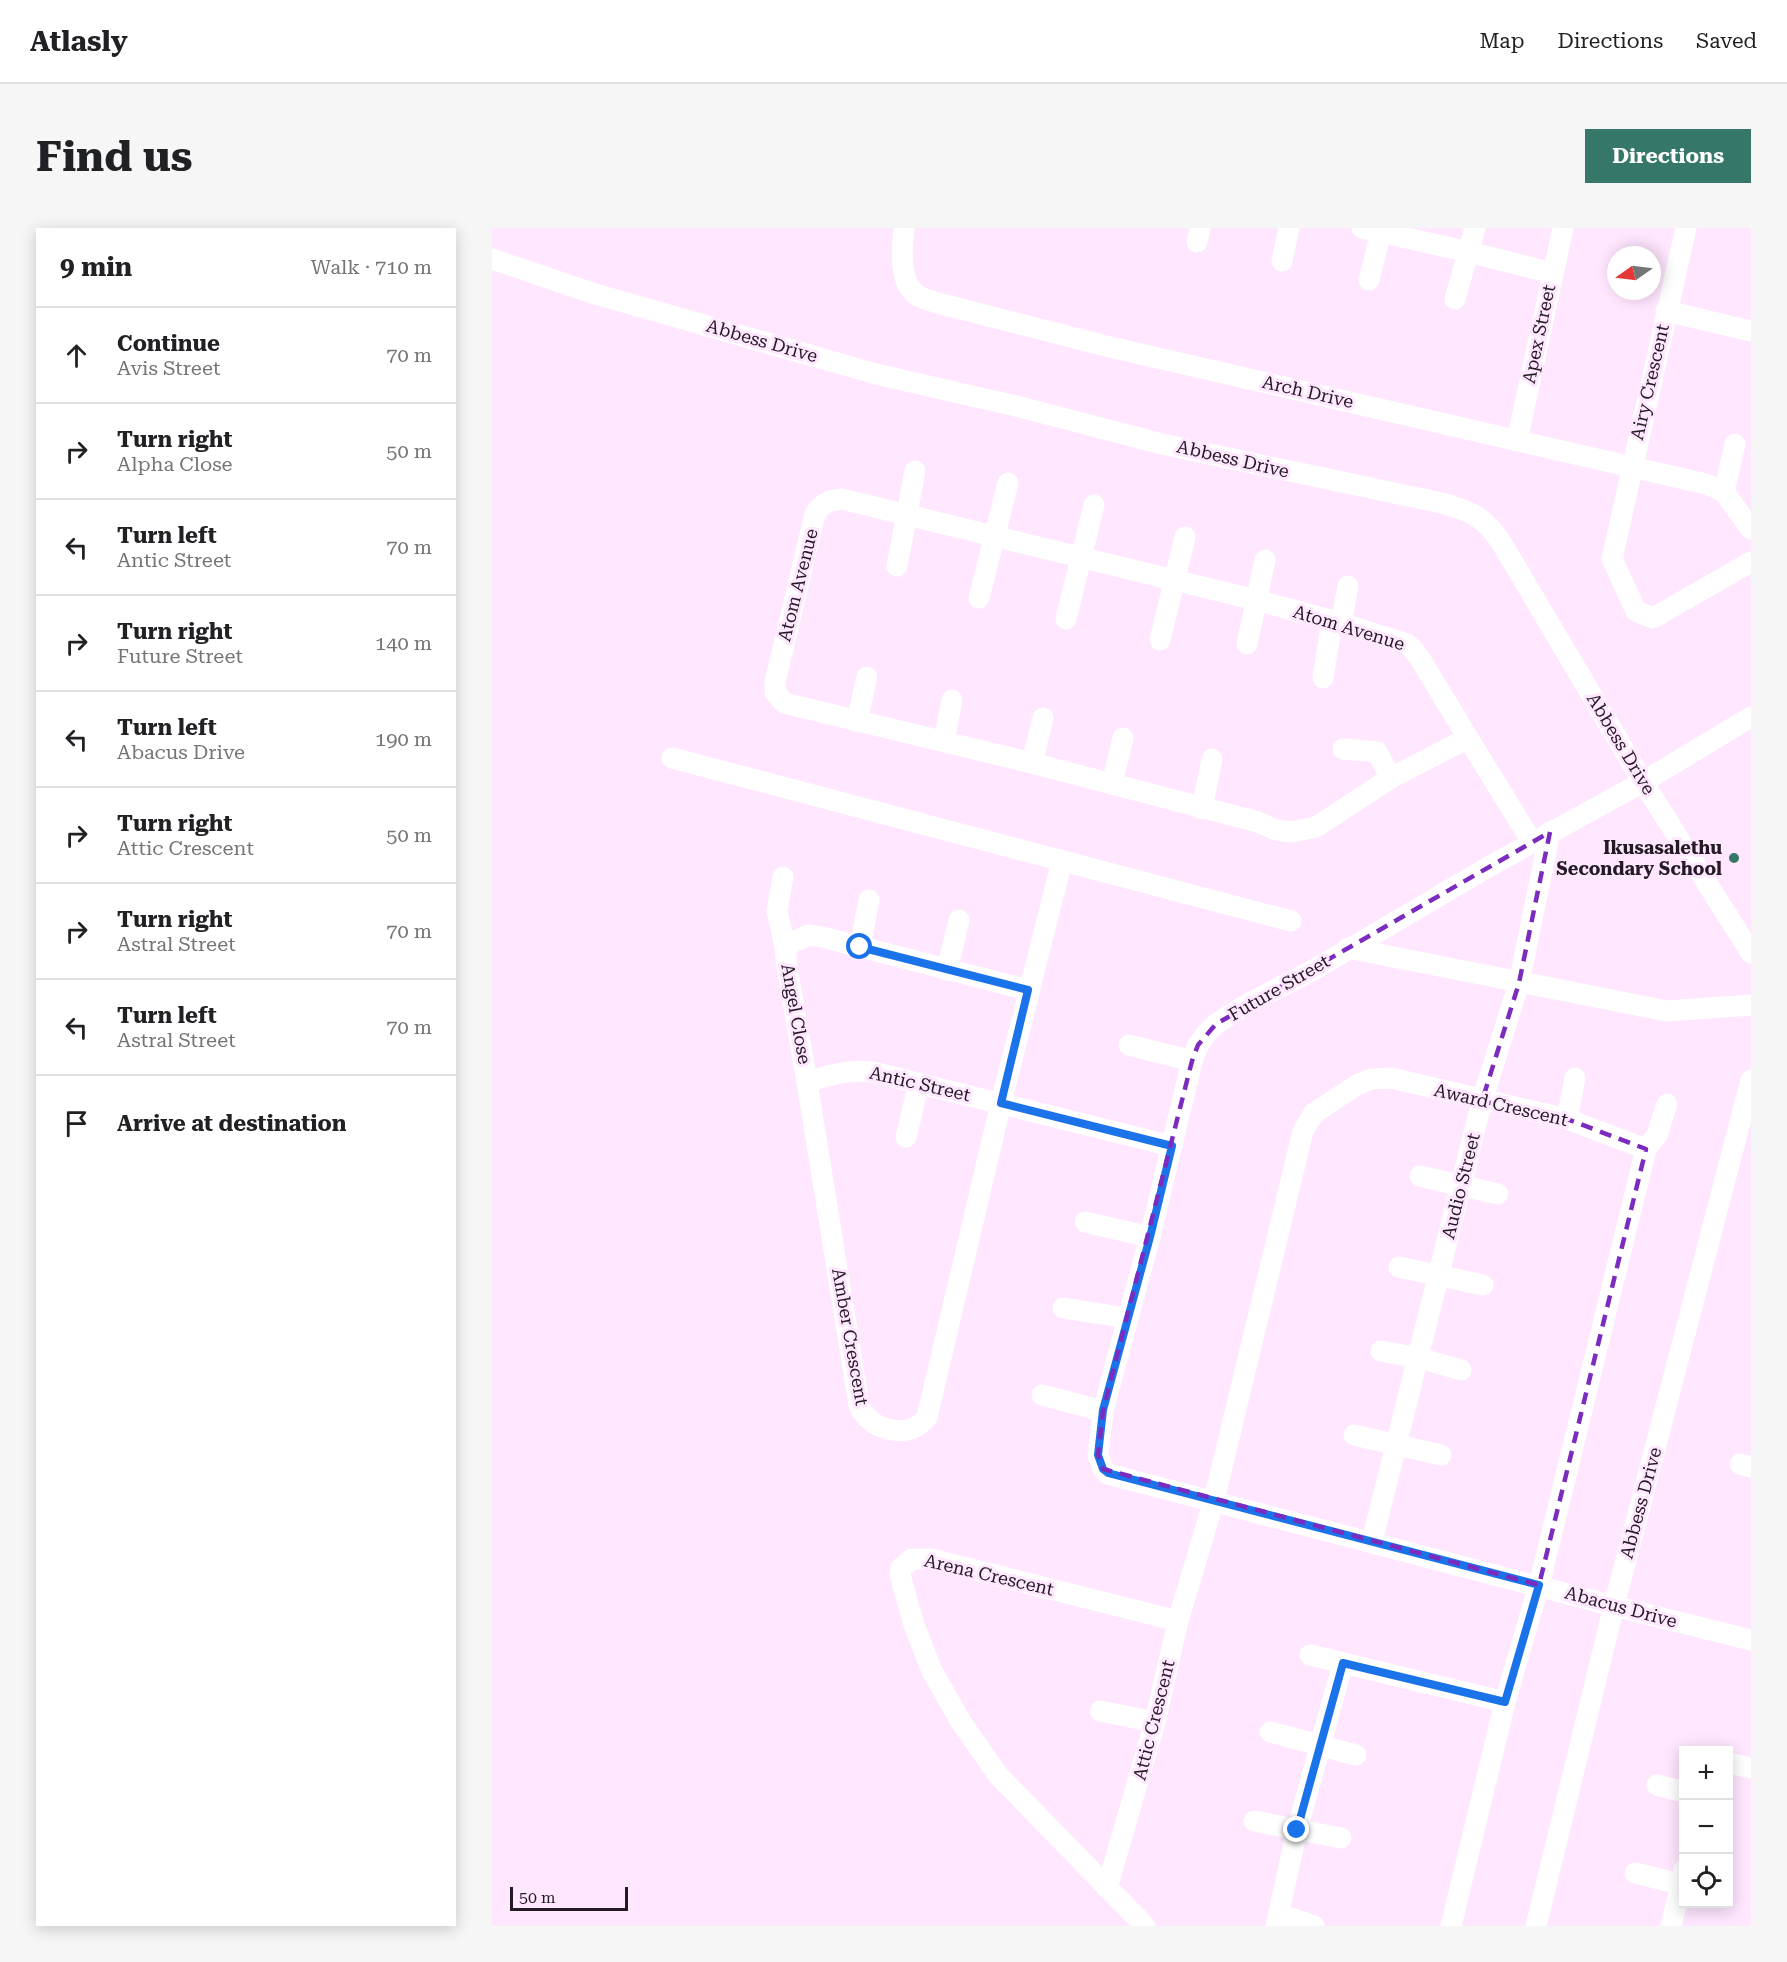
<!DOCTYPE html>
<meta charset="utf-8">
<style>
:root{--surface:#fff;--page:#f6f6f6;--text:#202124;--muted:#757577;--line:#e0e0e0;--accent:#357768}
body{margin:0;font-family:"Roboto Serif",serif;background:var(--page);color:var(--text)}
.controls{position:absolute;right:18px;bottom:18px;display:grid;overflow:hidden;border-radius:0px;box-shadow:0 3px 15px #0003}
.controls button{width:54px;height:54px;display:grid;place-items:center;padding:0;border:0;border-bottom:2px solid var(--line);background:var(--surface);color:var(--text);font:30px sans-serif}
.compass{position:absolute;left:1115px;top:18px;width:54px;height:54px;border-radius:50%;background:var(--surface);box-shadow:0 3px 15px #0003;rotate:256deg}
.scale{position:absolute;left:18px;bottom:15px;width:118px;box-sizing:border-box;padding-left:6px;border:3px solid #241a24;border-top:0;font-size:16px;line-height:21px;white-space:nowrap;color:#241a24;-webkit-text-stroke:4px #ffe7ff;paint-order:stroke}
.stop{position:absolute;width:18px;height:18px;margin:-14px;border:4px solid #1a73e8;border-radius:50%;background:#fff}
.stop.end{background:#1a73e8;border-color:#fff;box-shadow:0 2px 6px #0008}
.list{margin:0;padding:0;list-style:none}
h2{display:flex;justify-content:space-between;align-items:center;height:78px;margin:0;padding:0 24px;font-size:26px}
h2 small{font-size:20px;font-weight:400;color:var(--muted)}
.list li{display:grid;grid-template-columns:39px 1fr auto;gap:18px;align-items:center;box-sizing:border-box;height:96px;padding:0 24px;border-top:2px solid var(--line)}
.list b{display:block;font-size:22px;white-space:nowrap}
.list p{margin:0;font-size:20px;white-space:nowrap;color:var(--muted)}
.list em{font-size:20px;font-style:normal;color:var(--muted)}
.icon{flex:none;width:33px;height:33px;fill:none;stroke:currentColor;stroke-width:2;stroke-linecap:round;stroke-linejoin:round}
.map{position:relative;flex:none;width:1259px;height:1698px;overflow:hidden;border-radius:0px}
header{display:flex;align-items:center;gap:36px;box-sizing:border-box;height:84px;padding:0 30px;background:var(--surface);border-bottom:2px solid var(--line)}
header strong{font-size:28px}
nav{display:flex;gap:33px;margin-inline-start:auto;font-size:21px}
.intro{display:flex;align-items:center;justify-content:space-between;box-sizing:border-box;height:144px;padding:0 36px}
h1{margin:0;font-size:42px}
.button{padding:15px 27px;border-radius:0px;background:var(--accent);color:#fff;font-size:21px;font-weight:700}
main{display:flex;gap:36px;padding:0 36px}
aside{flex:1;background:var(--surface);border-radius:0px;box-shadow:0 3px 15px #0003}
.map>svg:first-child{display:block}
</style>
<header>
<strong>Atlasly</strong>
<nav><a>Map</a><a>Directions</a><a>Saved</a></nav>
</header>
<div class="intro"><h1>Find us</h1><a class="button">Directions</a></div>
<main>
<aside>
<h2>9 min<small>Walk · 710 m</small></h2>
<ul class="list">
<li><svg class="icon" aria-label="ahead" viewBox="0 0 24 24"><path d="M12 20V5M6 11l6-6 6 6"/></svg><div><b>Continue</b><p>Avis Street</p></div><em>70 m</em></li>
<li><svg class="icon" aria-label="right" viewBox="0 0 24 24"><path d="M7 20v-9h11M14 6l5 5-5 5"/></svg><div><b>Turn right</b><p>Alpha Close</p></div><em>50 m</em></li>
<li><svg class="icon" aria-label="left" viewBox="0 0 24 24"><path d="M17 20v-9H6M10 6l-5 5 5 5"/></svg><div><b>Turn left</b><p>Antic Street</p></div><em>70 m</em></li>
<li><svg class="icon" aria-label="right" viewBox="0 0 24 24"><path d="M7 20v-9h11M14 6l5 5-5 5"/></svg><div><b>Turn right</b><p>Future Street</p></div><em>140 m</em></li>
<li><svg class="icon" aria-label="left" viewBox="0 0 24 24"><path d="M17 20v-9H6M10 6l-5 5 5 5"/></svg><div><b>Turn left</b><p>Abacus Drive</p></div><em>190 m</em></li>
<li><svg class="icon" aria-label="right" viewBox="0 0 24 24"><path d="M7 20v-9h11M14 6l5 5-5 5"/></svg><div><b>Turn right</b><p>Attic Crescent</p></div><em>50 m</em></li>
<li><svg class="icon" aria-label="right" viewBox="0 0 24 24"><path d="M7 20v-9h11M14 6l5 5-5 5"/></svg><div><b>Turn right</b><p>Astral Street</p></div><em>70 m</em></li>
<li><svg class="icon" aria-label="left" viewBox="0 0 24 24"><path d="M17 20v-9H6M10 6l-5 5 5 5"/></svg><div><b>Turn left</b><p>Astral Street</p></div><em>70 m</em></li>
<li><svg class="icon" aria-label="arrive" viewBox="0 0 24 24"><path d="M6 21V4h12l-3 4 3 4H6"/></svg><div><b>Arrive at destination</b></div></li>
</ul>
</aside>
<div class="map">
<svg width="1259" height="1698" viewBox="0 0 1259 1698">
<rect width="100%" height="100%" fill="#ffe7ff"/>
<g fill="none" stroke-linecap="round" stroke-linejoin="round">
<g stroke="#fff" stroke-width="21">
<path d="M 412,0 C 410,20 406,54 425,67 C 430,71 437,72 442,74 L 618,119 L 1214,256 L 1232,264 L 1259,301"/>
<path d="M 870,0 L 977,24 L 1060,45"/>
<path d="M 1194,0 L 1120,331 L 1144,383 L 1161,390 L 1259,334"/>
<path d="M 705,14 L 708,0"/>
<path d="M 0,31 L 100,65 L 384,146 L 524,178 L 670,216 L 945,274 C 977,282 991,287 1009,314 L 1151,554 L 1259,725"/>
<path d="M 790,33 L 797,0"/>
<path d="M 877,52 L 890,0"/>
<path d="M 963,71 L 983,0"/>
<path d="M 1174,83 L 1259,103"/>
<path d="M 1025,213 L 1071,0"/>
<path d="M 1232,264 L 1243,216"/>
<path d="M 350,271 L 764,372 L 849,395 L 915,416 L 920,420 L 927,429 L 976,510 L 899,550 L 824,599 L 800,604 L 784,602 L 766,594 L 540,535 L 292,475 L 283,464 L 283,454 L 323,286 C 330,275 337,272 350,271 Z"/>
<path d="M 405,338 L 423,243"/>
<path d="M 487,370 L 516,255"/>
<path d="M 574,391 L 602,277"/>
<path d="M 849,395 L 856,358"/>
<path d="M 668,412 L 693,309"/>
<path d="M 755,416 L 773,332"/>
<path d="M 831,450 L 840,393"/>
<path d="M 1259,489 L 1151,554 L 998,638 L 823,741 L 752,778 L 724,796 L 714,806 L 706,817 L 700,833 L 658,1009 L 611,1183 L 606,1227 L 611,1241 L 616,1246 L 1122,1378 L 1259,1412"/>
<path d="M 365,493 L 375,449"/>
<path d="M 976,510 L 1040,614"/>
<path d="M 452,513 L 460,472"/>
<path d="M 851,521 L 885,524 L 899,550"/>
<path d="M 180,530 L 799,693"/>
<path d="M 540,535 L 551,490"/>
<path d="M 620,556 L 631,510"/>
<path d="M 710,581 L 720,531"/>
<path d="M 291,649 L 285,683 L 293,718 L 295,739 L 315,854 L 367,1177 C 377,1203 418,1213 435,1189 L 509,875 L 570,633"/>
<path d="M 293,718 L 316,707 L 330,709 L 536,762"/>
<path d="M 368,719 L 377,672"/>
<path d="M 856,720 L 1175,783 L 1259,777"/>
<path d="M 455,742 L 467,692"/>
<path d="M 637,817 L 700,833"/>
<path d="M 315,854 C 337,847 358,841 381,844 L 680,918"/>
<path d="M 1075,891 L 1083,850"/>
<path d="M 414,909 L 427,855"/>
<path d="M 1154,921 L 1165,907 L 1175,876"/>
<path d="M 928,948 L 1006,966"/>
<path d="M 593,994 L 658,1009"/>
<path d="M 907,1039 L 991,1057"/>
<path d="M 571,1080 L 635,1090"/>
<path d="M 889,1123 L 927,1130 L 969,1142"/>
<path d="M 550,1167 L 611,1183"/>
<path d="M 862,1207 L 949,1227"/>
<path d="M 1248,1236 L 1259,1239"/>
<path d="M 880,1313 L 990,873 L 1027,755 L 1058,604"/>
<path d="M 818,1427 L 1013,1474"/>
<path d="M 608,1483 L 663,1494"/>
<path d="M 778,1504 L 864,1527"/>
<path d="M 1236,1535 L 1259,1540"/>
<path d="M 1165,1557 L 1192,1564"/>
<path d="M 762,1593 L 849,1610"/>
<path d="M 1143,1645 L 1188,1656"/>
<path d="M 615,1660 L 663,1494 L 686,1393 L 722,1272 L 811,903 L 822,885 L 865,857 L 879,851 L 899,850 L 1075,891 L 1154,921 L 1047,1357 L 1013,1474 L 959,1698"/>
<path d="M 787,1686 L 822,1698"/>
<path d="M 653,1698 L 506,1547 L 469,1494 L 440,1443 L 422,1397 L 408,1347 L 409,1340 L 420,1331 L 439,1331 L 686,1393"/>
<path d="M 784,1698 L 805,1602 L 851,1435"/>
<path d="M 1044,1698 L 1122,1378 L 1259,852"/>
<path d="M 1179,1698 L 1192,1642"/>
</g>
</g>
<g fill="none" stroke-linecap="round" stroke-linejoin="round">
<path stroke="#1a73e8" stroke-width="8" d="M 368,719 L 536,762 L 509,875 L 680,918 L 658,1009 L 611,1182 L 606,1227 L 611,1241 L 616,1245 L 1047,1357 L 1013,1474 L 851,1435 L 805,1602"/>
</g>
<path fill="none" stroke="#7b2cbf" stroke-width="4.5" stroke-dasharray="12 8" stroke-linejoin="round" d="M 1058,604 L 1027,755 L 990,873 L 1075,891 L 1154,921 L 1047,1357 L 611,1241 L 606,1227 L 611,1183 L 700,833 L 706,817 L 724,796 Z"/>
<circle fill="#357768" stroke="#ffe7ff" stroke-width="2" cx="1242" cy="630" r="6"/>
<g text-anchor="middle" stroke-width="6" stroke-linejoin="round" paint-order="stroke">
<g font-size="18" fill="#241a24" stroke="#ffe7ff">
<text transform="translate(1047 106) rotate(-78)" y="6">Apex Street</text>
<text transform="translate(270 113) rotate(16)" y="6">Abbess Drive</text>
<text transform="translate(1158 154) rotate(-77)" y="6">Airy Crescent</text>
<text transform="translate(816 164) rotate(13)" y="6">Arch Drive</text>
<text transform="translate(741 231) rotate(13)" y="6">Abbess Drive</text>
<text transform="translate(306 357) rotate(-76)" y="6">Atom Avenue</text>
<text transform="translate(857 400) rotate(17)" y="6">Atom Avenue</text>
<text transform="translate(1129 516) rotate(59)" y="6">Abbess Drive</text>
<text transform="translate(787 760) rotate(-30)" y="6">Future Street</text>
<text transform="translate(304 786) rotate(80)" y="6">Angel Close</text>
<text transform="translate(428 856) rotate(13)" y="6">Antic Street</text>
<text transform="translate(1009 877) rotate(13)" y="6">Award Crescent</text>
<text transform="translate(969 958) rotate(-76)" y="6">Audio Street</text>
<text transform="translate(358 1109) rotate(80)" y="6">Amber Crescent</text>
<text transform="translate(1149 1275) rotate(-75)" y="6">Abbess Drive</text>
<text transform="translate(497 1347) rotate(13)" y="6">Arena Crescent</text>
<text transform="translate(1129 1379) rotate(15)" y="6">Abacus Drive</text>
<text transform="translate(662 1492) rotate(-76)" y="6">Attic Crescent</text>
</g>
<g font-size="18" font-weight="bold" fill="#241a24" stroke="#ffe7ff" text-anchor="end">
<text x="1230" y="626">Ikusasalethu<tspan x="1230" dy="21">Secondary School</tspan></text>
</g>
</g>
</svg>
<div class="controls">
<button>+</button>
<button>−</button>
<button><svg class="icon" aria-label="locate" viewBox="0 0 24 24"><circle cx="12" cy="12" r="6"/><path d="M12 2v4M12 18v4M2 12h4M18 12h4"/></svg></button>
</div>
<svg class="compass" viewBox="-18 -18 36 36"><path d="M0-13l5 13h-10z" fill="#e53935"/><path d="M0 13l5-13h-10z" fill="#757577"/></svg>
<div class="scale">50 m</div>
<div class="stop" style="left:368px;top:719px"></div>
<div class="stop end" style="left:805px;top:1602px"></div>
</div>
</main>
